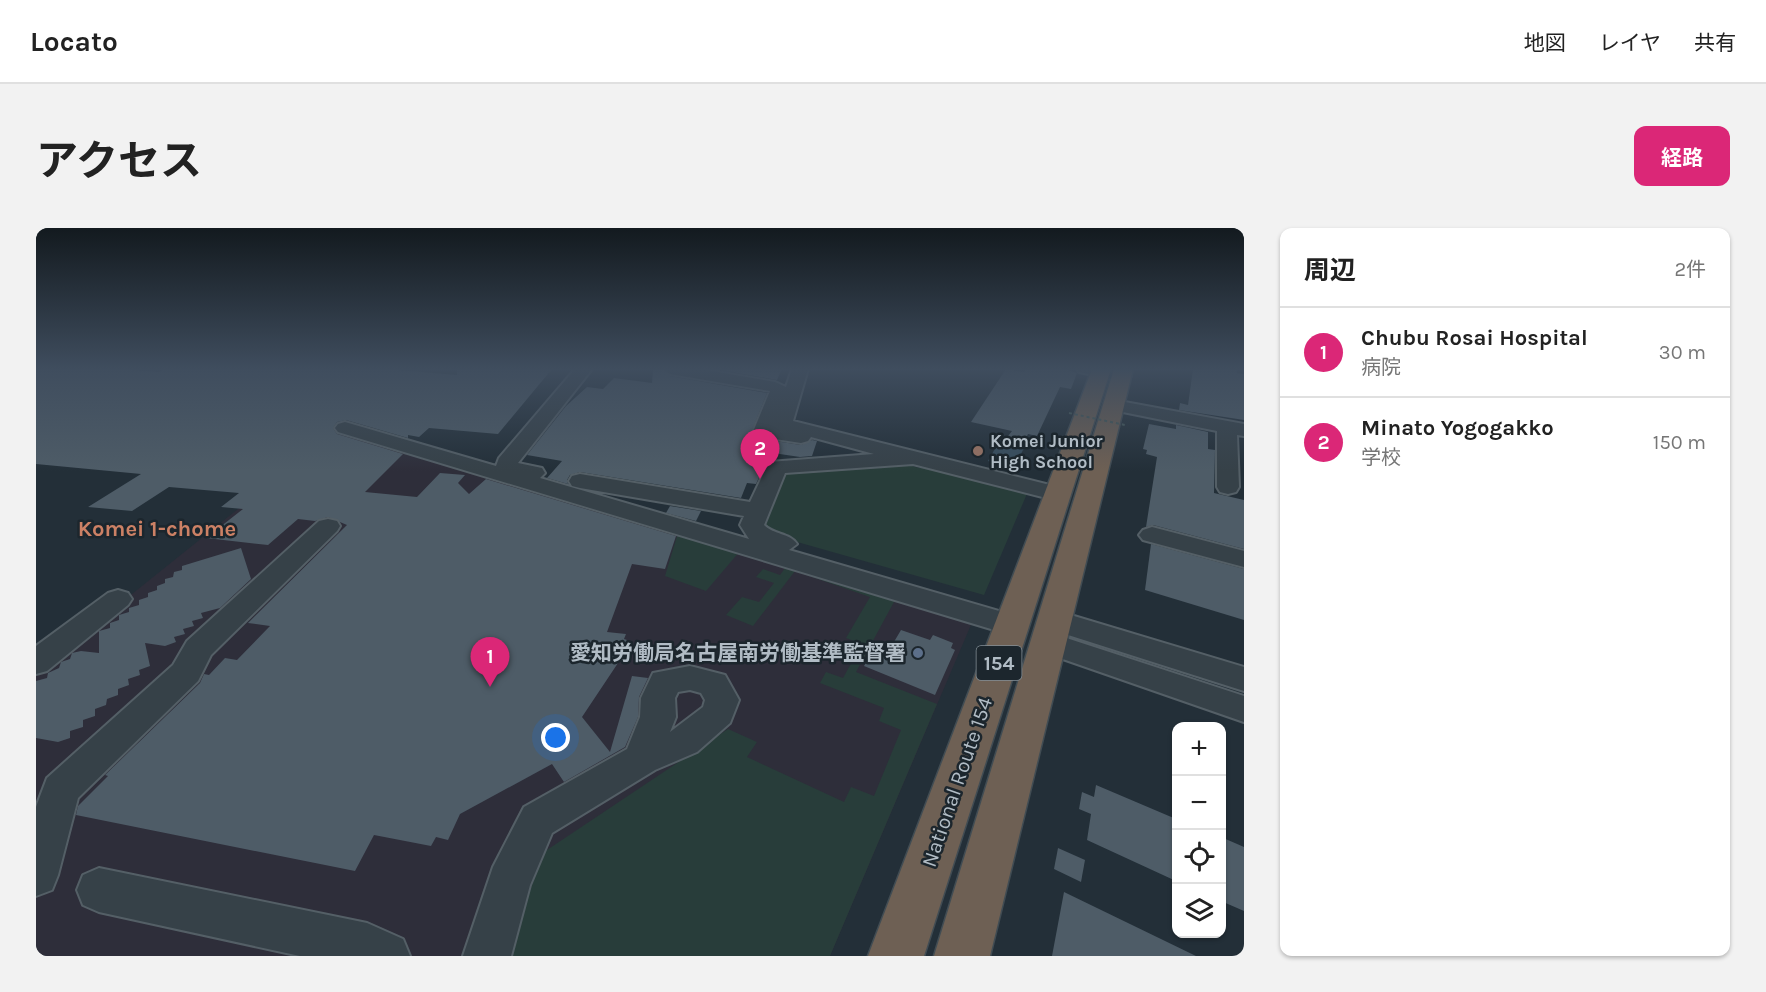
<!DOCTYPE html>
<html lang="ja">
<meta charset="utf-8">
<style>
:root{--surface:#fff;--page:#f2f2f2;--text:#222;--muted:#767676;--line:#e0e0e0;--accent:#db2777}
body{margin:0;font-family:Karla,"Noto Sans JP",sans-serif;background:var(--page);color:var(--text)}
.controls{position:absolute;right:18px;bottom:18px;display:grid;overflow:hidden;border-radius:12px;box-shadow:0 2px 4px #0004}
.controls button{width:54px;height:54px;display:grid;place-items:center;padding:0;border:0;border-bottom:2px solid var(--line);background:var(--surface);color:var(--text);font:30px sans-serif}
.you{position:absolute;left:520px;top:510px;width:21px;height:21px;margin:-15px;border:4px solid #fff;border-radius:50%;background:#1a73e8;box-shadow:0 0 0 9px #1a73e833}
.badge{display:grid;place-items:center;width:39px;height:39px;border-radius:50%;background:var(--accent);color:#fff;font-size:20px;font-weight:700}
.pin{position:absolute;translate:-50% -50px;filter:drop-shadow(0 2px 3px #0008)}
.pin::after{content:'';position:absolute;top:32px;width:21px;height:18px;background:inherit;clip-path:polygon(0 0,100% 0,50% 100%)}
.list{margin:0;padding:0;list-style:none}
h2{display:flex;justify-content:space-between;align-items:center;height:78px;margin:0;padding:0 24px;font-size:26px}
h2 small{font-size:20px;font-weight:400;color:var(--muted)}
.list li{display:grid;grid-template-columns:39px 1fr auto;gap:18px;align-items:center;box-sizing:border-box;height:90px;padding:0 24px;border-top:2px solid var(--line)}
.list b{display:block;font-size:22px;white-space:nowrap}
.list p{margin:0;font-size:20px;white-space:nowrap;color:var(--muted)}
.list em{font-size:20px;font-style:normal;color:var(--muted)}
.icon{flex:none;width:33px;height:33px;fill:none;stroke:currentColor;stroke-width:2;stroke-linecap:round;stroke-linejoin:round}
.map{position:relative;flex:none;width:1208px;height:728px;overflow:hidden;border-radius:12px}
header{display:flex;align-items:center;gap:36px;box-sizing:border-box;height:84px;padding:0 30px;background:var(--surface);border-bottom:2px solid var(--line)}
header strong{font-size:28px}
nav{display:flex;gap:33px;margin-inline-start:auto;font-size:21px}
.intro{display:flex;align-items:center;justify-content:space-between;box-sizing:border-box;height:144px;padding:0 36px}
h1{margin:0;font-size:42px}
.button{padding:15px 27px;border-radius:12px;background:var(--accent);color:#fff;font-size:21px;font-weight:700}
main{display:flex;gap:36px;padding:0 36px}
aside{flex:1;background:var(--surface);border-radius:12px;box-shadow:0 2px 4px #0004}
.map>svg:first-child{display:block}
</style>
<header>
<strong>Locato</strong>
<nav><a>地図</a><a>レイヤ</a><a>共有</a></nav>
</header>
<div class="intro"><h1>アクセス</h1><a class="button">経路</a></div>
<main>
<div class="map">
<svg width="1208" height="728" viewBox="0 0 1208 728">
<rect width="100%" height="100%" fill="#232f38"/>
<path fill="#2e2e3a" d="M 308,196 L 943,378 L 794,728 L 0,728 L 0,443 Z"/>
<g fill="#283d3a">
<path d="M 861,234 L 883,240 L 891,235 L 993,261 L 948,367 L 733,306 L 728,302 L 750,245 L 755,242 Z"/>
<path d="M 642,305 L 704,323 L 670,363 L 629,348 Z"/>
<path d="M 752,336 L 859,372 L 820,444 L 901,476 L 794,728 L 470,728 L 508,624 L 692,501 L 721,514 L 711,529 L 808,574 L 815,559 L 838,568 L 865,502 L 843,493 L 848,480 L 784,455 L 790,444 L 807,450 L 826,416 L 810,410 L 834,369 L 759,343 L 717,398 L 690,387 L 706,369 L 723,374 L 738,355 L 720,349 L 727,341 L 744,347 Z"/>
</g>
<path fill="#384e5e" d="M 964,212 L 989,218 L 978,240 L 952,233 Z"/>
<g fill="#4e5c67">
<path d="M 0,141 L 83,141 L 123,144 L 128,141 L 350,141 L 421,147 L 421,141 L 516,141 L 462,206 L 393,200 L 383,209 L 372,207 L 372,210 L 310,192 L 301,194 L 297,200 L 301,206 L 367,226 L 329,264 L 381,269 L 404,245 L 429,247 L 422,255 L 433,266 L 450,251 L 640,308 L 629,341 L 596,336 L 571,404 L 590,406 L 588,411 L 591,412 L 584,432 L 546,489 L 574,524 L 596,448 L 612,450 L 603,469 L 602,489 L 589,519 L 528,554 L 516,536 L 424,586 L 412,612 L 400,609 L 395,618 L 338,607 L 319,643 L 40,587 L 42,578 L 72,548 L 69,547 L 164,455 L 168,446 L 173,447 L 189,430 L 201,432 L 234,398 L 212,395 L 311,297 L 292,289 L 279,293 L 262,291 L 232,317 L 170,310 L 207,281 L 185,279 L 203,265 L 133,259 L 96,283 L 52,279 L 105,246 L 0,236 Z"/>
<path d="M 617,141 L 624,141 L 634,148 L 731,165 L 715,205 L 720,210 L 765,217 L 776,212 L 781,213 L 776,228 L 764,229 L 737,225 L 735,232 L 731,233 L 720,256 L 711,255 L 705,270 L 544,244 L 534,247 L 531,252 L 532,256 L 511,250 L 526,233 L 491,227 L 530,178 L 551,159 L 567,161 L 578,150 L 616,155 Z"/>
<path d="M 679,141 L 746,141 L 741,152 Z"/>
<path d="M 970,141 L 988,144 L 989,141 L 1029,141 L 1041,145 L 1035,161 L 1024,159 L 1001,208 L 992,206 L 987,216 L 969,212 L 976,203 L 935,194 Z"/>
<path d="M 1157,141 L 1201,141 L 1201,145 L 1208,146 L 1208,192 L 1143,182 L 1144,175 L 1152,177 Z"/>
<path d="M 1113,196 L 1140,201 L 1140,197 L 1172,204 L 1172,221 L 1179,222 L 1178,265 L 1208,272 L 1208,321 L 1117,297 L 1110,299 L 1121,229 L 1110,226 L 1111,222 L 1107,221 Z"/>
<path d="M 634,278 L 665,283 L 660,293 L 630,285 Z"/>
<path d="M 1115,316 L 1208,341 L 1208,392 L 1109,362 Z"/>
<path d="M 205,320 L 215,351 L 184,380 L 165,385 L 167,390 L 156,393 L 158,398 L 147,401 L 149,406 L 138,409 L 140,414 L 129,418 L 109,415 L 114,438 L 103,442 L 104,447 L 92,451 L 93,457 L 82,461 L 82,467 L 71,471 L 70,477 L 59,481 L 59,488 L 47,492 L 47,499 L 34,503 L 34,510 L 22,514 L 0,510 L 0,453 L 11,450 L 12,445 L 23,440 L 25,434 L 34,431 L 36,425 L 45,423 L 63,425 L 63,403 L 74,400 L 74,395 L 83,392 L 83,387 L 93,384 L 93,380 L 103,377 L 103,372 L 112,369 L 112,365 L 121,362 L 121,358 L 129,355 L 129,351 L 137,349 L 138,344 L 146,342 L 146,338 Z"/>
<path d="M 865,402 L 894,412 L 897,407 L 917,415 L 915,420 L 919,422 L 899,467 L 828,438 L 836,424 L 849,429 Z"/>
<path d="M 1060,557 L 1140,591 L 1140,653 L 1051,612 L 1055,586 L 1043,581 L 1046,564 L 1058,569 Z"/>
<path d="M 1185,609 L 1208,619 L 1208,683 L 1185,673 Z"/>
<path d="M 1022,620 L 1049,632 L 1045,654 L 1018,641 Z"/>
<path d="M 1028,664 L 1160,728 L 1016,728 Z"/>
</g>
<g fill="none" stroke-linecap="round" stroke-linejoin="round">
<defs>
<g id="minor">
<path d="M 539,141 L 556,141 L 482,235 L 506,240 L 509,245 L 504,250 L 713,311 L 704,297 L 708,288 L 544,260 L 536,258 L 533,253 L 536,248 L 544,246 L 714,274 L 733,234 L 838,226 L 775,209 L 772,213 L 765,215 L 720,208 L 717,204 L 734,163 L 634,146 L 626,141 L 664,141 L 739,154 L 750,159 L 756,141 L 772,141 L 757,193 L 1030,261 L 1034,266 L 1030,271 L 1022,273 L 877,236 L 749,245 L 728,297 C 738,307 754,305 761,316 L 753,322 L 987,390 L 991,397 L 987,404 L 976,407 L 965,404 L 302,204 L 299,200 L 302,196 L 309,194 L 460,238 L 463,230 Z"/>
<path d="M 1041,141 L 1077,141 L 1093,144 L 1095,148 L 1087,153 L 1043,144 Z"/>
<path d="M 1078,172 L 1208,196 L 1208,208 L 1201,207 L 1203,259 L 1200,264 L 1192,266 L 1184,264 L 1181,259 L 1181,203 L 1072,181 L 1069,177 L 1072,173 Z"/>
<path d="M 292,291 L 301,293 L 304,298 L 301,303 L 175,427 L 162,453 L 42,570 L 22,647 L 16,662 L 0,668 L 0,579 L 11,550 L 137,437 L 151,413 L 283,293 Z"/>
<path d="M 1116,299 L 1208,323 L 1208,339 L 1107,312 L 1103,307 L 1107,302 Z"/>
<path d="M 82,362 L 92,365 L 96,371 L 92,377 L 11,443 L 0,446 L 0,418 L 72,365 Z"/>
<path d="M 1018,382 L 1208,439 L 1208,463 L 1007,399 L 1003,392 L 1007,385 Z"/>
<path d="M 1012,404 L 1208,468 L 1208,494 L 1001,422 L 996,415 L 1001,408 Z"/>
<path d="M 654,438 L 689,447 L 703,472 L 694,495 L 661,524 L 619,542 L 516,605 L 494,657 L 475,728 L 427,728 L 457,639 L 488,579 L 591,521 L 604,489 L 605,470 L 617,445 ZM 654,462 L 665,465 L 669,472 L 667,479 L 634,504 L 640,489 L 639,470 L 642,464 Z"/>
<path d="M 63,640 L 331,695 L 367,711 L 374,728 L 264,728 L 63,684 L 47,677 L 41,662 L 47,647 Z"/>
</g>
<g id="highway">
<path d="M 1056,141 L 1075,141 L 888,728 L 832,728 Z"/>
<path d="M 1078,141 L 1097,141 L 954,728 L 898,728 Z"/>
</g>
</defs>
<use href="#minor" stroke="#545f66" stroke-width="4"/>
<use href="#highway" stroke="#414c53" stroke-width="3"/>
<use href="#minor" fill="#364148" fill-rule="evenodd"/>
<use href="#highway" fill="#6e6054" fill-rule="evenodd"/>
<path stroke="#465a59" stroke-width="2" stroke-dasharray="3 3" stroke-linecap="butt" d="M 1033,185 L 1089,197"/>
</g>
<linearGradient id="sky" x2="0" y2="1"><stop stop-color="#131a1f"/><stop offset="0.58" stop-color="#3f4d5e"/><stop offset="1" stop-color="#3f4d5e" stop-opacity="0"/></linearGradient>
<rect width="1208" height="243" fill="url(#sky)"/>
<circle fill="#8d6e63" stroke="#1c262d" stroke-width="2" cx="942" cy="223" r="6"/>
<circle fill="#5c6f8a" stroke="#1c262d" stroke-width="2" cx="882" cy="425" r="6"/>
<g text-anchor="middle" stroke-width="5" stroke-linejoin="round" paint-order="stroke">
<g font-size="18" font-weight="bold" fill="#b1bcc5" stroke="#1c262d" text-anchor="start">
<text x="954" y="219">Komei Junior<tspan x="954" dy="21">High School</tspan></text>
</g>
<rect fill="#1c262d" stroke="#848f97" stroke-width="1.5" x="940.5" y="418" width="45" height="34" rx="4.5"/>
<g font-size="20" font-weight="bold" fill="#b1bcc5">
<text x="963" y="442">154</text>
</g>
<g font-size="21" font-weight="bold" fill="#b1bcc5" stroke="#1c262d" text-anchor="end">
<text x="870" y="432">愛知労働局名古屋南労働基準監督署</text>
</g>
<g font-size="21" fill="#b1bcc5" stroke="#1c262d">
<text transform="translate(921 554) rotate(-71)" y="7">National Route 154</text>
</g>
<g font-size="22" font-weight="bold" fill="#cc8165" stroke="#1c262d">
<text x="121" y="308">Komei 1-chome</text>
</g>
</g>
</svg>
<div class="controls">
<button>+</button>
<button>−</button>
<button><svg class="icon" aria-label="locate" viewBox="0 0 24 24"><circle cx="12" cy="12" r="6"/><path d="M12 2v4M12 18v4M2 12h4M18 12h4"/></svg></button>
<button><svg class="icon" aria-label="layers" viewBox="0 0 24 24"><path d="M12 4l9 5-9 5-9-5zM3 14l9 5 9-5"/></svg></button>
</div>
<div class="you"></div>
<div class="pin badge" style="left:454px;top:459px">1</div>
<div class="pin badge" style="left:724px;top:251px">2</div>
</div>
<aside>
<h2>周辺<small>2件</small></h2>
<ul class="list">
<li><span class="badge">1</span><div><b>Chubu Rosai Hospital</b><p>病院</p></div><em>30 m</em></li>
<li><span class="badge">2</span><div><b>Minato Yogogakko</b><p>学校</p></div><em>150 m</em></li>
</ul>
</aside>
</main>
